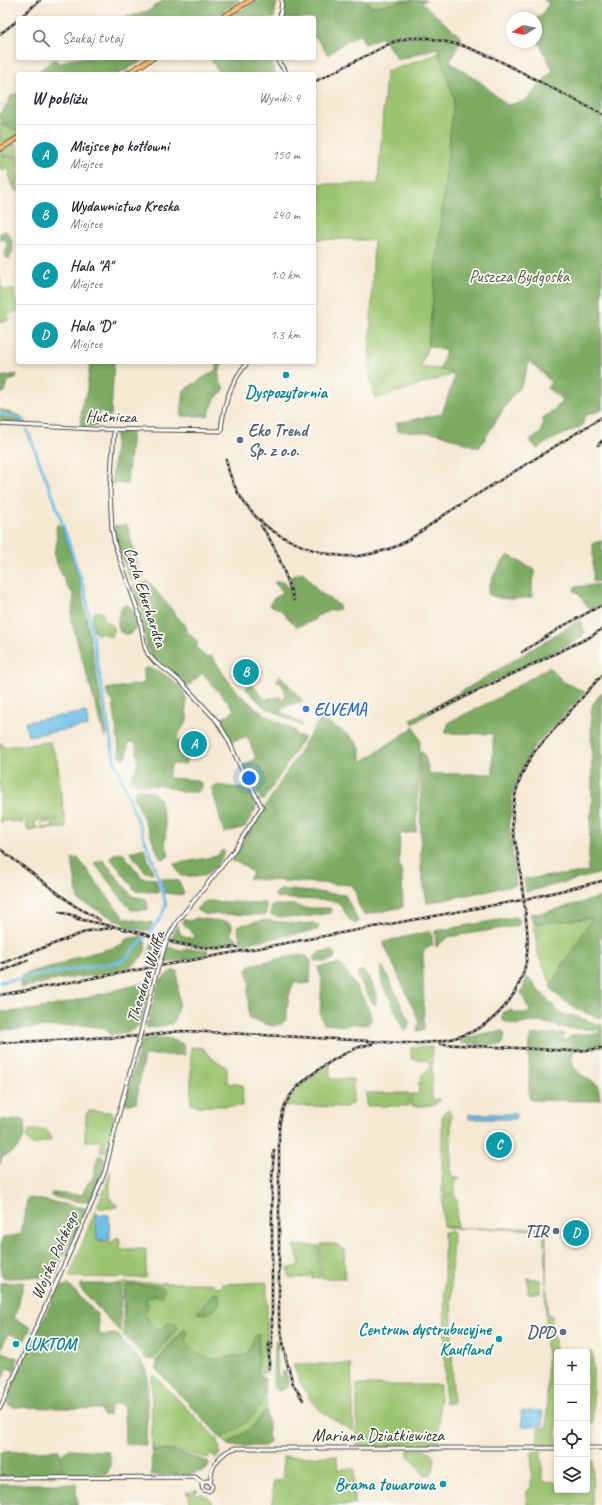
<!DOCTYPE html>
<html lang="pl">
<meta charset="utf-8">
<style>
:root{--surface:#fff;--page:#f2f2f3;--text:#2b2b33;--muted:#7c7c81;--line:#e1e1e2;--accent:#7c3aed}
body{margin:0;font-family:Caveat,sans-serif;background:var(--page);color:var(--text)}
.controls{position:absolute;right:12px;bottom:12px;display:grid;overflow:hidden;border-radius:4px;box-shadow:0 2px 6px #0003}
.controls button{width:36px;height:36px;display:grid;place-items:center;padding:0;border:0;border-bottom:1px solid var(--line);background:var(--surface);color:var(--text);font:20px sans-serif}
.compass{position:absolute;left:506px;top:12px;width:36px;height:36px;border-radius:50%;background:var(--surface);box-shadow:0 2px 6px #0003;rotate:260deg}
.you{position:absolute;left:249px;top:778px;width:14px;height:14px;margin:-10px;border:3px solid #fff;border-radius:50%;background:#1a73e8;box-shadow:0 0 0 6px #1a73e833}
.badge{display:grid;place-items:center;width:26px;height:26px;border-radius:50%;background:var(--accent);color:#fff;font-size:13px;font-weight:700}
.pin{position:absolute;translate:-50% -50%;border:2px solid #fff;box-shadow:0 1px 4px #0006}
.list{margin:0;padding:0;list-style:none}
h2{display:flex;justify-content:space-between;align-items:center;height:52px;margin:0;padding:0 16px;font-size:17px}
h2 small{font-size:13px;font-weight:400;color:var(--muted)}
.list li{display:grid;grid-template-columns:26px 1fr auto;gap:12px;align-items:center;box-sizing:border-box;height:60px;padding:0 16px;border-top:1px solid var(--line)}
.list b{display:block;font-size:15px;white-space:nowrap}
.list p{margin:0;font-size:13px;white-space:nowrap;color:var(--muted)}
.list em{font-size:13px;font-style:normal;color:var(--muted)}
.icon{flex:none;width:22px;height:22px;fill:none;stroke:currentColor;stroke-width:2;stroke-linecap:round;stroke-linejoin:round}
.map{position:relative;flex:none;width:602px;height:1505px;overflow:hidden}
.search{position:absolute;background:var(--surface);box-shadow:0 2px 6px #0003;left:16px;top:16px;width:300px;height:44px;display:flex;align-items:center;gap:10px;box-sizing:border-box;padding:0 14px;border-radius:4px;color:var(--muted);font-size:15px}
.panel{position:absolute;background:var(--surface);box-shadow:0 2px 6px #0003;left:16px;top:72px;width:300px;height:292px;border-radius:4px}
.map>svg:first-child{display:block}
</style>
<div class="map">
<svg width="602" height="1505" viewBox="0 0 602 1505">
<rect width="100%" height="100%" fill="#fdfcf7"/>
<filter id="ink" filterUnits="userSpaceOnUse"><feTurbulence type="fractalNoise" baseFrequency=".025" numOctaves="2"/><feDisplacementMap in="SourceGraphic" scale="8" xChannelSelector="R" yChannelSelector="G"/><feConvolveMatrix kernelMatrix="1 2 1 2 8 2 1 2 1" color-interpolation-filters="sRGB"/></filter>
<filter id="wash" filterUnits="userSpaceOnUse"><feTurbulence type="fractalNoise" baseFrequency=".012" numOctaves="4" result="noise"/><feDisplacementMap in="SourceGraphic" scale="16" xChannelSelector="R" yChannelSelector="G"/><feGaussianBlur stdDeviation="0.9" result="paint"/><feColorMatrix in="noise" values="0 0 0 0 0 0 0 0 0 0 0 0 0 0 0 0 0 1.4 0 .05"/><feComposite in="paint" operator="in"/></filter>
<g filter="url(#wash)">
<rect width="100%" height="100%" fill="#f6e9d4"/>
<g fill="#9cc470" stroke="#64784e">
<path d="M 367,0 L 410,0 L 410,1 L 370,7 Z"/>
<path d="M 440,53 L 454,98 L 428,346 L 420,367 L 440,369 L 454,374 L 375,399 L 369,372 L 374,240 L 314,239 L 314,184 L 378,184 L 386,72 Z"/>
<path d="M 0,122 L 2,125 L 18,131 L 18,135 L 0,146 Z"/>
<path d="M 15,143 L 18,150 L 18,155 L 13,157 L 12,155 L 4,157 L 4,155 L 3,155 L 4,158 L 11,156 L 12,158 L 18,156 L 18,191 L 16,192 L 10,178 L 9,169 L 0,171 L 0,152 Z"/>
<path d="M 0,276 L 0,285 L 5,290 L 14,290 L 15,299 L 18,303 L 18,311 L 8,314 L 9,320 L 0,322 Z"/>
<path d="M 98,611 L 103,613 L 103,619 L 113,626 L 113,633 L 111,637 L 103,633 L 96,634 L 93,625 L 93,614 Z"/>
<path d="M 50,742 L 57,760 L 66,828 C 58,829 50,828 42,829 L 41,828 L 42,826 L 42,828 L 53,827 L 52,822 L 42,823 L 42,825 L 40,824 L 45,821 L 57,820 L 57,818 L 35,821 L 36,828 L 38,828 L 38,829 L 29,831 L 27,829 L 25,819 L 23,819 L 22,824 L 19,824 L 19,821 L 10,822 L 11,820 L 0,822 L 0,743 L 2,743 L 3,747 Z"/>
<path d="M 593,918 L 551,984 L 538,955 L 534,924 Z"/>
<path d="M 191,1047 L 203,1048 L 210,1057 L 227,1067 L 227,1083 L 243,1085 L 242,1106 L 199,1106 L 191,1104 Z"/>
<path d="M 411,1047 L 432,1047 L 432,1099 L 439,1099 L 439,1102 L 431,1106 L 411,1106 L 411,1094 L 419,1094 L 418,1083 L 421,1082 L 421,1076 L 430,1068 L 429,1062 L 427,1060 L 411,1059 Z"/>
<path d="M 330,1064 L 330,1079 L 353,1079 L 353,1103 L 345,1107 L 286,1106 L 300,1086 Z"/>
<path d="M 366,1093 L 409,1093 L 409,1104 L 408,1106 L 367,1106 Z"/>
<path d="M 449,1110 L 451,1115 L 451,1176 L 456,1177 L 460,1179 L 456,1179 L 455,1194 L 444,1194 L 442,1192 L 442,1117 L 444,1112 Z"/>
<path d="M 89,1111 L 110,1112 L 114,1115 C 115,1123 113,1136 106,1142 L 106,1145 L 109,1145 L 106,1153 L 100,1152 L 102,1141 L 85,1141 L 86,1114 Z"/>
<path d="M 29,1130 L 46,1130 L 49,1133 L 51,1140 L 32,1145 L 26,1138 Z"/>
<path d="M 110,1170 L 110,1196 L 109,1197 L 112,1200 L 111,1201 L 118,1206 C 113,1209 103,1209 97,1207 L 107,1183 Z"/>
<path d="M 443,1196 L 456,1196 L 457,1198 L 457,1227 L 443,1226 Z"/>
<path d="M 95,1211 L 100,1215 L 97,1214 L 97,1240 L 103,1240 L 103,1242 L 111,1242 L 111,1243 L 118,1237 L 120,1239 L 120,1249 L 146,1249 L 146,1278 L 69,1277 Z"/>
<path d="M 446,1228 L 546,1228 L 546,1245 L 544,1245 L 543,1232 L 540,1230 Z"/>
<path d="M 451,1231 L 453,1235 L 451,1274 L 453,1403 L 445,1403 L 444,1232 Z"/>
<path d="M 321,1244 L 336,1244 L 344,1250 L 345,1278 L 321,1278 Z"/>
<path d="M 294,1245 L 319,1246 L 319,1278 L 312,1278 L 312,1272 L 309,1277 L 291,1278 L 289,1276 L 288,1268 L 297,1267 L 300,1262 Z"/>
<path d="M 546,1247 L 547,1314 L 551,1315 L 553,1318 L 551,1319 L 551,1335 L 553,1336 L 555,1340 L 555,1350 L 546,1351 Z"/>
<path d="M 528,1278 L 540,1280 L 540,1293 L 528,1293 Z"/>
<path d="M 267,1282 L 267,1373 L 216,1371 L 175,1338 L 157,1362 L 154,1359 L 146,1360 L 123,1335 L 123,1283 L 211,1283 L 219,1288 L 224,1284 Z"/>
<path d="M 547,1352 L 570,1352 L 557,1352 L 557,1446 L 537,1446 L 538,1428 L 547,1428 Z"/>
<path d="M 587,1352 L 593,1352 L 593,1423 L 588,1424 L 592,1434 L 592,1438 L 587,1439 Z"/>
<path d="M 293,1364 L 351,1364 L 354,1431 C 319,1413 306,1402 293,1364 Z"/>
<path d="M 155,1376 L 218,1440 L 220,1453 L 217,1458 L 211,1454 L 208,1458 L 176,1450 L 152,1449 L 152,1377 Z"/>
<path d="M 357,1385 L 440,1385 L 439,1447 L 357,1447 Z"/>
<path d="M 265,1389 L 267,1412 L 264,1412 C 254,1427 243,1435 228,1444 L 221,1438 L 235,1430 L 260,1407 Z"/>
<path d="M 408,1450 C 418,1450 434,1446 434,1461 C 434,1465 434,1469 432,1473 L 426,1475 C 418,1472 418,1460 408,1457 Z"/>
<path d="M 532,1451 L 541,1451 L 543,1481 L 557,1482 L 557,1490 L 587,1490 L 587,1455 L 593,1461 L 592,1505 L 527,1505 L 527,1491 L 531,1488 Z"/>
<path d="M 337,1456 L 338,1469 L 354,1469 L 354,1505 L 273,1505 L 273,1481 L 283,1480 L 283,1457 Z"/>
<path d="M 196,1490 L 198,1490 L 195,1491 L 198,1495 L 201,1493 L 209,1498 L 213,1505 L 180,1505 L 190,1504 L 189,1494 L 186,1494 L 187,1492 L 188,1491 L 189,1493 Z"/>
</g>
<g fill="#7daa62" stroke="#546a46">
<path d="M 164,0 L 240,0 L 214,18 L 123,18 L 148,11 Z"/>
<path d="M 260,0 L 277,0 L 274,18 L 226,18 Z"/>
<path d="M 286,0 L 367,0 L 371,7 L 412,0 L 426,0 L 421,2 L 462,38 L 450,62 L 480,82 L 507,105 L 525,101 L 553,70 L 536,37 L 536,19 L 543,13 L 549,3 L 543,0 L 602,0 L 602,410 L 585,416 L 582,426 L 551,440 L 537,449 L 530,440 L 541,433 L 543,418 L 564,401 L 547,388 L 551,382 L 530,361 L 521,386 L 511,397 L 479,448 L 438,433 L 398,431 L 397,423 L 442,414 L 454,378 L 454,374 L 440,369 L 446,351 L 428,346 L 454,98 L 437,48 L 398,60 L 382,37 L 365,44 L 360,34 L 344,43 L 328,55 L 316,37 L 314,38 L 314,18 L 283,18 Z"/>
<path d="M 71,58 L 148,58 L 119,74 L 35,74 L 53,60 L 58,61 L 61,64 Z"/>
<path d="M 210,58 L 272,58 L 275,74 L 220,74 Z"/>
<path d="M 18,91 L 18,131 C 6,127 0,126 0,113 L 5,108 L 12,95 L 17,94 Z"/>
<path d="M 6,231 C 13,239 15,248 10,258 L 8,259 L 5,255 C 6,249 9,243 4,239 L 0,240 L 0,233 Z"/>
<path d="M 90,362 L 114,362 L 111,416 L 104,416 L 104,411 L 99,411 L 97,426 L 80,427 L 83,398 L 86,398 Z"/>
<path d="M 216,362 L 221,362 C 222,373 214,377 224,387 L 224,390 L 215,399 L 208,416 L 181,416 L 184,390 L 216,370 Z"/>
<path d="M 17,374 L 16,379 L 8,381 L 6,384 L 5,392 L 0,394 L 0,377 Z"/>
<path d="M 0,409 L 20,416 L 24,419 L 22,423 L 0,422 Z"/>
<path d="M 116,432 L 132,432 L 127,484 L 112,483 Z"/>
<path d="M 59,524 L 62,528 L 80,582 L 107,735 L 105,738 L 71,620 L 74,595 L 68,588 L 57,564 L 54,552 L 57,543 L 56,526 Z"/>
<path d="M 127,525 L 139,570 L 144,578 L 131,581 L 116,544 L 114,526 Z"/>
<path d="M 602,541 L 602,581 L 593,582 L 593,543 Z"/>
<path d="M 508,555 L 535,570 L 532,582 L 532,597 C 517,599 501,601 488,594 C 489,579 499,566 508,555 Z"/>
<path d="M 303,572 L 319,592 L 338,604 L 340,609 L 328,611 L 315,617 L 315,620 L 297,627 L 279,609 L 269,605 L 273,599 L 283,592 L 274,582 L 284,582 L 290,588 L 293,584 L 290,577 Z"/>
<path d="M 148,581 L 186,627 L 187,631 L 198,643 L 196,647 L 207,658 L 211,655 C 218,664 223,675 231,684 C 248,705 270,720 295,730 L 295,735 L 304,737 L 264,800 L 261,800 L 243,766 L 256,758 L 247,736 L 231,742 L 218,721 L 235,710 L 202,673 L 187,687 L 173,672 L 154,661 L 147,648 L 141,610 L 133,586 Z"/>
<path d="M 602,584 L 602,603 L 590,610 L 578,593 L 574,591 L 575,587 Z"/>
<path d="M 127,605 C 135,609 136,621 136,629 L 129,635 L 120,632 C 116,624 118,614 123,606 Z"/>
<path d="M 580,620 L 585,632 L 582,637 C 552,653 522,668 492,682 C 465,695 438,707 413,724 L 411,719 L 471,686 Z"/>
<path d="M 549,667 L 564,682 L 585,692 L 533,748 L 526,762 L 512,796 L 511,815 L 509,822 L 516,885 L 427,903 L 421,871 L 420,753 L 423,752 L 430,774 L 493,774 L 493,734 L 445,733 L 449,722 L 496,699 Z"/>
<path d="M 145,668 C 159,667 182,685 186,698 C 187,703 186,706 186,711 C 186,714 188,716 187,720 C 185,727 178,731 177,739 L 184,748 L 187,762 L 185,764 L 172,764 L 168,776 L 169,778 L 196,780 L 201,783 L 201,788 L 198,792 L 180,792 L 167,786 L 135,784 L 131,781 L 131,776 C 141,766 137,758 136,745 L 133,742 L 128,743 L 127,756 L 123,758 L 120,756 L 113,701 L 108,697 L 106,689 L 141,684 L 145,682 L 143,670 Z"/>
<path d="M 280,675 L 303,701 L 283,707 L 281,712 L 303,724 L 301,726 L 262,705 L 245,688 L 252,685 L 267,701 L 268,698 L 280,697 L 281,699 L 285,698 L 285,689 L 277,681 Z"/>
<path d="M 602,692 L 602,873 L 526,892 L 524,879 L 588,872 L 592,792 L 591,712 L 593,704 Z"/>
<path d="M 320,719 C 331,725 353,735 359,746 C 361,751 361,758 362,762 L 414,727 L 420,740 L 416,832 L 400,834 L 399,863 L 402,875 L 403,907 L 364,915 L 358,904 L 355,890 L 352,885 L 249,879 L 253,873 L 240,863 L 231,861 Z"/>
<path d="M 215,785 L 249,789 L 256,808 L 245,827 L 224,833 L 212,788 Z"/>
<path d="M 140,788 L 152,792 L 159,798 L 166,827 L 165,843 L 169,854 L 168,857 L 163,859 L 160,858 L 135,798 L 134,791 Z"/>
<path d="M 144,848 L 153,873 L 145,872 L 130,852 Z"/>
<path d="M 222,850 L 225,852 L 217,865 L 204,876 L 181,876 L 174,864 L 217,856 Z"/>
<path d="M 122,852 L 142,878 L 156,879 L 159,892 L 136,891 L 111,859 L 112,855 Z"/>
<path d="M 78,858 L 124,918 L 153,923 L 148,931 L 125,927 L 123,923 L 78,900 L 72,859 Z"/>
<path d="M 103,860 L 132,896 L 146,899 L 149,910 L 131,910 L 94,863 Z"/>
<path d="M 161,878 L 179,881 L 184,893 L 183,895 L 165,893 Z"/>
<path d="M 281,889 L 345,895 L 358,921 L 357,923 L 355,924 C 345,919 345,906 335,901 L 277,898 L 275,895 L 278,890 Z"/>
<path d="M 602,897 L 602,938 L 599,937 L 602,952 L 602,1018 C 580,1013 564,1004 550,987 L 592,918 L 534,924 L 530,914 L 543,913 Z"/>
<path d="M 207,901 L 264,903 L 266,904 L 266,914 L 265,915 L 204,914 L 196,910 L 202,903 Z"/>
<path d="M 271,905 L 293,905 L 303,908 L 330,908 L 332,910 L 331,913 C 312,916 290,920 271,915 Z"/>
<path d="M 515,917 L 520,921 L 517,926 L 448,937 L 436,947 L 435,931 Z"/>
<path d="M 196,918 L 228,922 L 232,925 L 232,931 L 230,933 L 231,935 L 237,938 L 234,944 L 231,944 L 228,942 L 223,945 L 212,947 L 172,942 L 171,939 L 178,925 L 180,934 L 192,939 L 194,935 L 183,923 L 183,921 L 184,919 L 190,921 Z"/>
<path d="M 265,920 L 298,924 L 314,923 L 319,926 L 317,930 L 241,944 L 237,926 Z"/>
<path d="M 431,931 L 433,945 L 423,951 L 424,1030 L 417,1031 L 419,1021 L 383,942 Z"/>
<path d="M 142,936 C 152,949 140,962 127,968 C 110,976 81,976 63,979 C 49,981 35,985 21,988 L 20,983 L 22,976 L 32,971 L 56,966 L 74,958 L 112,948 L 123,944 L 126,939 Z"/>
<path d="M 153,939 L 161,941 L 161,947 L 155,962 L 152,963 L 150,963 L 148,957 Z"/>
<path d="M 168,947 L 182,950 L 185,948 L 208,950 L 207,956 L 164,963 L 166,948 Z"/>
<path d="M 331,951 L 335,954 L 334,959 L 324,962 L 314,961 L 314,957 L 319,952 Z"/>
<path d="M 297,955 L 307,956 L 311,961 L 310,983 L 302,984 L 294,982 C 289,994 286,1005 287,1019 L 282,1024 L 272,1026 L 249,1019 L 248,990 L 250,985 L 247,971 L 250,965 Z"/>
<path d="M 338,964 L 343,967 C 348,975 377,1014 370,1022 C 364,1030 355,1019 347,1026 L 324,1024 L 320,1014 L 322,979 L 318,969 L 319,967 Z"/>
<path d="M 382,965 L 409,1021 L 408,1029 L 406,1031 L 403,1030 L 398,1016 L 382,983 L 380,966 Z"/>
<path d="M 362,970 C 371,977 378,994 376,1005 L 374,1005 L 358,977 L 358,972 Z"/>
<path d="M 171,971 L 177,971 L 179,1002 L 174,1022 L 167,1025 L 146,1028 L 159,982 Z"/>
<path d="M 527,977 L 559,1012 L 567,1016 L 571,1015 L 594,1023 L 602,1025 L 602,1047 L 575,1050 C 564,1068 585,1077 598,1085 L 600,1099 L 592,1101 L 532,1100 L 529,1098 L 529,1042 L 532,1035 L 562,1033 L 564,1034 L 563,1039 L 566,1040 L 572,1035 L 599,1033 L 600,1030 L 566,1028 L 545,1023 L 527,1022 L 516,1025 L 503,1021 L 501,1017 L 504,1012 L 510,1010 L 516,1013 L 531,1013 L 521,993 Z"/>
<path d="M 148,982 L 151,982 L 140,1023 C 134,1033 121,1033 110,1035 L 105,1028 L 81,1025 L 0,1030 L 0,1012 L 31,1010 L 62,1004 Z"/>
<path d="M 503,1031 L 505,1035 L 502,1045 L 500,1045 L 460,1043 C 471,1035 489,1032 503,1031 Z"/>
<path d="M 158,1037 C 168,1038 176,1039 184,1045 L 185,1055 L 144,1055 L 136,1103 L 128,1104 L 125,1103 L 141,1042 L 148,1039 Z"/>
<path d="M 20,1119 L 25,1121 C 26,1140 20,1151 2,1157 L 0,1165 L 0,1120 Z"/>
<path d="M 98,1156 L 102,1156 L 105,1159 C 103,1169 98,1193 90,1200 C 85,1205 56,1198 50,1195 L 53,1193 L 82,1195 L 88,1183 L 92,1180 Z"/>
<path d="M 31,1198 L 85,1208 L 85,1213 L 56,1274 L 54,1277 L 4,1278 L 1,1273 L 1,1243 L 3,1238 L 21,1234 L 27,1199 Z"/>
<path d="M 24,1282 L 18,1307 L 13,1318 L 31,1327 L 25,1340 L 8,1333 L 0,1351 L 18,1358 L 14,1371 L 7,1368 L 0,1384 L 0,1283 Z"/>
<path d="M 80,1284 L 121,1284 L 120,1332 L 80,1288 Z"/>
<path d="M 69,1285 L 97,1314 L 100,1335 L 117,1334 L 145,1366 L 148,1379 L 146,1445 L 125,1444 L 124,1409 L 122,1405 C 112,1401 110,1406 109,1415 L 103,1415 L 101,1409 L 13,1407 C 8,1406 7,1405 6,1400 L 57,1290 L 63,1286 Z"/>
<path d="M 127,1285 L 161,1286 L 165,1289 L 161,1297 L 154,1295 L 146,1299 L 148,1306 L 144,1314 L 157,1331 L 170,1322 L 176,1324 L 177,1328 L 155,1356 L 148,1358 L 126,1335 L 124,1297 Z"/>
<path d="M 214,1293 L 219,1293 C 219,1296 220,1301 219,1304 C 216,1311 205,1315 198,1313 L 199,1310 Z"/>
<path d="M 185,1328 L 187,1331 L 186,1341 C 194,1352 205,1360 220,1359 C 224,1359 228,1357 232,1356 C 236,1355 241,1356 245,1356 C 251,1350 251,1341 257,1334 L 259,1335 L 258,1373 L 265,1379 C 265,1413 248,1423 221,1438 L 158,1371 L 156,1366 L 157,1362 Z"/>
<path d="M 276,1340 L 279,1344 L 276,1356 L 278,1375 L 279,1377 L 281,1377 L 283,1372 L 285,1371 L 289,1382 L 287,1387 C 282,1391 277,1393 273,1387 L 273,1362 Z"/>
<path d="M 264,1412 L 267,1412 L 269,1443 L 265,1446 L 230,1446 L 228,1444 L 256,1424 Z"/>
<path d="M 70,1449 L 108,1451 C 112,1458 111,1466 107,1474 L 65,1473 L 62,1469 L 63,1453 Z"/>
<path d="M 59,1450 L 61,1454 L 61,1475 L 0,1476 L 0,1452 Z"/>
<path d="M 152,1450 L 174,1451 L 209,1462 L 207,1469 C 190,1478 170,1475 151,1475 Z"/>
<path d="M 0,1484 L 76,1484 L 77,1505 L 0,1505 Z"/>
</g>
<g fill="#6dbde8" stroke="#4c748a">
<path d="M 86,712 L 88,726 L 28,736 L 25,722 Z"/>
<path d="M 469,1114 L 516,1114 L 515,1119 L 469,1119 Z"/>
<path d="M 96,1214 L 109,1215 L 110,1240 L 97,1240 Z"/>
<path d="M 521,1411 L 542,1411 L 543,1426 L 522,1426 Z"/>
</g>
<g fill="none" stroke-linecap="round" stroke-linejoin="round">
<path stroke="#6dbde8" stroke-width="1" d="M 0,104 L 3,105 L 4,107"/>
<g stroke="#6dbde8" stroke-width="3">
<path d="M 0,413 L 22,419 L 25,424"/>
<path d="M 27,430 L 54,499 L 85,591 L 114,759 L 153,861"/>
<path d="M 154,864 L 157,874"/>
<path d="M 158,877 L 166,905 L 161,916"/>
<path d="M 150,932 L 160,919"/>
<path d="M 0,982 L 123,961 L 145,938"/>
</g>
</g>
</g>
<g filter="url(#ink)">
<g fill="none" stroke-linecap="round" stroke-linejoin="round">
<defs>
<g id="minor">
<path d="M 280,18 L 282,0"/>
<path d="M 276,58 L 287,74"/>
<path d="M 0,424 L 93,429 L 221,431 C 223,406 231,381 248,362"/>
<path d="M 114,430 L 110,491 L 112,529 L 115,545 L 139,614 L 145,647 L 148,654 L 156,663 L 169,672 L 183,684 L 217,721 L 228,739 L 241,768 L 262,807 L 233,852 L 177,922 L 169,936"/>
<path d="M 161,958 L 165,945"/>
<path d="M 142,1028 L 155,977"/>
<path d="M 0,1408 L 95,1196 L 105,1171 L 120,1109 L 139,1040"/>
<path d="M 587,1448 L 602,1448"/>
<path d="M 0,1478 L 195,1477 L 203,1483"/>
<circle cx="207" cy="1486" r="5"/>
<path d="M 210,1483 C 211,1478 211,1474 212,1470 C 216,1459 226,1450 236,1448 L 557,1448"/>
</g>
<g id="major">
<path d="M 221,18 L 251,0"/>
<path d="M 126,74 L 153,58"/>
<path d="M 0,149 L 18,138"/>
</g>
</defs>
<use href="#minor" stroke="#494844" stroke-width="5"/>
<use href="#major" stroke="#494844" stroke-width="6"/>
<use href="#minor" stroke="#fff" stroke-width="3"/>
<use href="#major" stroke="#fcbd6f" stroke-width="4"/>
<defs>
<g id="rail">
<path d="M 20,18 L 40,0"/>
<path d="M 0,34 L 18,20"/>
<path d="M 314,82 L 393,42 L 409,38 L 428,38 L 461,45 L 494,58 L 602,114"/>
<path d="M 598,445 L 602,441"/>
<path d="M 226,460 C 232,491 252,520 281,536 C 305,549 337,560 365,555 C 376,553 387,550 397,546 C 418,536 435,520 455,508 C 504,478 553,448 602,417"/>
<path d="M 261,526 C 278,548 285,575 294,600"/>
<path d="M 522,652 L 563,626 L 602,605"/>
<path d="M 429,715 L 445,706 L 590,637 L 602,629"/>
<path d="M 0,849 L 75,906 L 100,920"/>
<path d="M 59,912 L 80,917"/>
<path d="M 74,918 C 96,923 118,927 140,933 C 177,943 196,951 237,947"/>
<path d="M 0,964 L 88,931 L 111,928"/>
<path d="M 0,972 L 28,960"/>
<path d="M 0,995 L 522,900 L 602,881"/>
<path d="M 106,1038 L 144,1036 L 180,1031 C 238,1033 295,1037 353,1040 C 388,1042 427,1048 461,1036 C 490,1027 513,1003 523,974 C 533,944 524,909 521,878 C 520,862 516,847 513,830 C 510,802 519,774 535,751 L 602,675"/>
<path d="M 0,1043 L 111,1037"/>
<path d="M 440,1044 L 572,1051 L 587,1050 L 602,1048"/>
<path d="M 272,1348 L 272,1181 L 274,1150"/>
<path d="M 285,1355 L 293,1384 L 303,1400"/>
<path d="M 286,1360 L 279,1318 L 279,1133 C 279,1120 283,1107 290,1096 C 304,1076 349,1047 372,1044"/>
<path d="M 269,1368 L 269,1342"/>
</g>
</defs>
<use href="#rail" stroke="#2b2b2b" stroke-width="2.5"/>
<use href="#rail" stroke="#fdfcf7" stroke-width="1" stroke-dasharray="3" stroke-linecap="butt"/>
<defs>
<g id="minor-bridge">
<path d="M 165,945 L 169,936"/>
<path d="M 155,977 L 161,958"/>
<path d="M 139,1040 L 142,1028"/>
</g>
</defs>
<use href="#minor-bridge" stroke="#494844" stroke-width="5" stroke-linecap="butt"/>
<use href="#minor-bridge" stroke="#fff" stroke-width="3"/>
</g>
</g>
<g fill="#0f9aa8" stroke="#fdfcf7" stroke-width="1.5">
<circle cx="286" cy="375" r="4"/>
<circle cx="499" cy="1339" r="4"/>
<circle cx="16" cy="1344" r="4"/>
<circle cx="443" cy="1484" r="4"/>
</g>
<g fill="#5c6f8a" stroke="#fdfcf7" stroke-width="1.5">
<circle cx="240" cy="440" r="4"/>
<circle cx="556" cy="1231" r="4"/>
<circle cx="563" cy="1332" r="4"/>
</g>
<circle fill="#3f7fe0" stroke="#fdfcf7" stroke-width="1.5" cx="306" cy="709" r="4"/>
<g text-anchor="middle" stroke-width="3.5" stroke-linejoin="round" paint-order="stroke">
<g font-size="17" fill="#4d5940" stroke="#fdfcf7">
<text x="519" y="282">Puszcza Bydgoska</text>
</g>
<g font-size="17" font-weight="bold" fill="#0d838f" stroke="#fdfcf7" text-anchor="end">
<text x="286" y="398" text-anchor="middle">Dyspozytornia</text>
<text x="491" y="1335">Centrum dystrubucyjne<tspan x="491" dy="20">Kaufland</tspan></text>
<text x="24" y="1350" text-anchor="start">LUKTOM</text>
<text x="435" y="1490">Brama towarowa</text>
</g>
<g font-size="17" fill="#2b2b2b" stroke="#fdfcf7">
<text transform="translate(111 416) rotate(1)" y="6">Hutnicza</text>
<text transform="translate(146 597) rotate(72)" y="6">Carla Eberhardta</text>
<text transform="translate(145 977) rotate(-73)" y="6">Theodora Wulffa</text>
<text transform="translate(54 1255) rotate(-66)" y="6">Wojska Polskiego</text>
<text x="378" y="1441">Mariana Dziatkiewicza</text>
</g>
<g font-size="17" font-weight="bold" fill="#4e5e75" stroke="#fdfcf7" text-anchor="end">
<text x="248" y="436" text-anchor="start">Eko Trend<tspan x="248" dy="20">Sp. z o.o.</tspan></text>
<text x="548" y="1237">TIR</text>
<text x="555" y="1338">DPD</text>
</g>
<g font-size="17" font-weight="bold" fill="#366cbe" stroke="#fdfcf7" text-anchor="start">
<text x="314" y="715">ELVEMA</text>
</g>
</g>
</svg>
<div class="controls">
<button>+</button>
<button>−</button>
<button><svg class="icon" aria-label="locate" viewBox="0 0 24 24"><circle cx="12" cy="12" r="6"/><path d="M12 2v4M12 18v4M2 12h4M18 12h4"/></svg></button>
<button><svg class="icon" aria-label="layers" viewBox="0 0 24 24"><path d="M12 4l9 5-9 5-9-5zM3 14l9 5 9-5"/></svg></button>
</div>
<svg class="compass" viewBox="-18 -18 36 36"><path d="M0-13l5 13h-10z" fill="#e53935"/><path d="M0 13l5-13h-10z" fill="#7c7c81"/></svg>
<div class="you"></div>
<div class="pin badge" style="left:194px;top:744px;background:#0f9aa8">A</div>
<div class="pin badge" style="left:246px;top:672px;background:#0f9aa8">B</div>
<div class="pin badge" style="left:499px;top:1145px;background:#0f9aa8">C</div>
<div class="pin badge" style="left:576px;top:1233px;background:#0f9aa8">D</div>
<div class="search"><svg class="icon" aria-label="search" viewBox="0 0 24 24"><circle cx="10" cy="10" r="6"/><path d="M15 15l6 6"/></svg>Szukaj tutaj</div>
<section class="panel">
<h2>W pobliżu<small>Wyniki: 4</small></h2>
<ul class="list">
<li><span class="badge" style="background:#0f9aa8">A</span><div><b>Miejsce po kotłowni</b><p>Miejsce</p></div><em>150 m</em></li>
<li><span class="badge" style="background:#0f9aa8">B</span><div><b>Wydawnictwo Kreska</b><p>Miejsce</p></div><em>240 m</em></li>
<li><span class="badge" style="background:#0f9aa8">C</span><div><b>Hala &quot;A&quot;</b><p>Miejsce</p></div><em>1.0 km</em></li>
<li><span class="badge" style="background:#0f9aa8">D</span><div><b>Hala &quot;D&quot;</b><p>Miejsce</p></div><em>1.3 km</em></li>
</ul>
</section>
</div>
